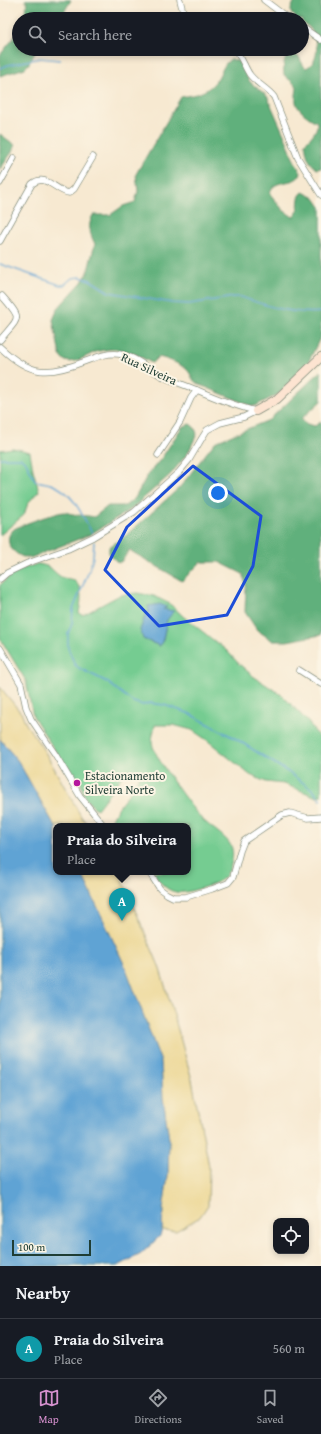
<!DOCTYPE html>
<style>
:root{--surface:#171b24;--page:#20242c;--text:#f1f3f6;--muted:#9ea1a6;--line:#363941;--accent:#d690ce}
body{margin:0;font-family:"Gentium Book Plus",serif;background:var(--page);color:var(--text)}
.controls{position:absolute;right:12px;bottom:12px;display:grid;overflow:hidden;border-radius:8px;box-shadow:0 2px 6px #0003}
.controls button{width:36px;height:36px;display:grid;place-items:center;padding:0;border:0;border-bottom:1px solid var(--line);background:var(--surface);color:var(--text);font:20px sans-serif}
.scale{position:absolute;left:12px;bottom:10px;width:79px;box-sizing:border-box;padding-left:4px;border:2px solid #1f3d34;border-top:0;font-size:11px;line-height:14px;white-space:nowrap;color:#1f3d34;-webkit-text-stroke:3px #fcf5e5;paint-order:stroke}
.you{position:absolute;left:218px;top:493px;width:14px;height:14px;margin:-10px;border:3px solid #fff;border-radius:50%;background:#1a73e8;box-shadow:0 0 0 6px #1a73e833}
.badge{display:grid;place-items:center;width:26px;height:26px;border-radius:50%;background:var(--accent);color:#fff;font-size:13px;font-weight:700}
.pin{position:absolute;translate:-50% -33px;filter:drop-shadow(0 1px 2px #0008)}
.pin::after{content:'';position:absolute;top:21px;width:14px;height:12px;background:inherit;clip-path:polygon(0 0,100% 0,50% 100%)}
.popup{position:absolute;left:53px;top:823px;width:138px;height:52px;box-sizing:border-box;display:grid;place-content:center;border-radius:8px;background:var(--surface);filter:drop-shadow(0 1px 3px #0005);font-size:13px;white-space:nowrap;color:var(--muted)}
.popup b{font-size:15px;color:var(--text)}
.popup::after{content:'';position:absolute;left:50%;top:100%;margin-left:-8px;border:8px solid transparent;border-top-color:var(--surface)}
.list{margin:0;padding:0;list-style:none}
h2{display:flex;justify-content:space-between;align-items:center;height:52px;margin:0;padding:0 16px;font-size:17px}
h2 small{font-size:13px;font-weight:400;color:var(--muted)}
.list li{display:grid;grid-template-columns:26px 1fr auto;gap:12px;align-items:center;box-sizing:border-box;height:60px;padding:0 16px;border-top:1px solid var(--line)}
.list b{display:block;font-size:15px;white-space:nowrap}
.list p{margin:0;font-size:13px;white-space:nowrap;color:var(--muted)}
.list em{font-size:13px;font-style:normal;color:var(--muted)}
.icon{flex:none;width:22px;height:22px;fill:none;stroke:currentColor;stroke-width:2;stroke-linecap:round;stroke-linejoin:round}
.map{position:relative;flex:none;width:321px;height:1266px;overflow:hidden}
.search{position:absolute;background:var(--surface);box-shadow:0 2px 6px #0003;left:12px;right:12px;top:12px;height:44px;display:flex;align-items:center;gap:10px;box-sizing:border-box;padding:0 14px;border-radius:22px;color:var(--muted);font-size:15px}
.sheet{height:112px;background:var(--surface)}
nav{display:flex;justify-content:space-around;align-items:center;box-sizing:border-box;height:56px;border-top:1px solid var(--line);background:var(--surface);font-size:11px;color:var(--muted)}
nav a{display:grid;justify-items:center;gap:2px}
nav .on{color:var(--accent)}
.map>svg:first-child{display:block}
</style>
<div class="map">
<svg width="321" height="1266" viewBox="0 0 321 1266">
<rect width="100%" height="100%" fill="#fcf5e5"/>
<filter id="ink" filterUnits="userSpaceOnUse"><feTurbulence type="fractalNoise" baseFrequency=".025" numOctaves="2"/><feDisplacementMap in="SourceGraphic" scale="8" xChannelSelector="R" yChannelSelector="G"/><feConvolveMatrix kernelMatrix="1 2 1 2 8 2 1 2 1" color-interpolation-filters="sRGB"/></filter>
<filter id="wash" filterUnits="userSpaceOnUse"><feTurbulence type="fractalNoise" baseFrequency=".012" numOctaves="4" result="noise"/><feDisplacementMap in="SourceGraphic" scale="16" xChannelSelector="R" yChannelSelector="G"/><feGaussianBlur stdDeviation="0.9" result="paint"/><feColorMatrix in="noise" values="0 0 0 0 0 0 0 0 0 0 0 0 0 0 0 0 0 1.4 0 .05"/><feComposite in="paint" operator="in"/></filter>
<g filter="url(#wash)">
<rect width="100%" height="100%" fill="#f7e9d1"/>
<g fill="#75cc91" stroke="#4a8462" fill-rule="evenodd">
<path d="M 13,448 L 30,452 L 33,470 L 39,491 L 28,503 L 24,515 L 0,535 L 0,450 Z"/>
<path d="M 39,564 C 53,567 51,570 61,577 C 64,579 69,578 73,580 C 84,587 81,602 79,613 L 83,615 L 118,596 L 126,594 L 137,593 L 154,596 L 170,604 L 184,617 L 226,650 L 239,664 L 253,676 L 283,696 L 308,722 L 321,740 L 321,795 L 317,797 L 284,784 L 266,782 L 250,775 L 207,740 L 192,730 L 173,725 L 155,725 C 154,730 152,737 152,743 C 154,757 191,808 202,819 C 210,827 224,835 230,844 C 236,853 231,870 224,878 C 220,881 213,884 208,886 C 181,894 170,899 153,872 L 188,872 L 188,826 L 114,826 L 111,821 C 118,804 133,792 139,776 L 135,770 L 127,770 L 97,809 C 91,805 86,801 84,794 C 81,787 83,779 73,779 L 33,716 L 26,681 L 0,638 L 0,585 C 12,573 22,567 39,564 ZM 149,611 L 167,620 L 163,639 L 160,646 L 143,639 C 142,627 141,620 149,611 Z"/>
</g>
<g fill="#60b07b" stroke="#407658">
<path d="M 25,0 L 71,0 L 60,19 L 23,19 L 27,3 Z"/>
<path d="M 295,0 L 321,0 L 321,168 L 317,169 C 307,161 307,155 305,143 C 311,137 318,131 317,122 C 310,119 297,110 296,102 C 295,97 297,91 297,86 L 284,75 C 283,66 283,57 292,53 L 299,57 L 303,65 L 306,68 C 321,61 318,40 310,28 C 308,26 304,24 302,22 L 302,19 L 298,19 L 291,13 L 291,9 Z"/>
<path d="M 19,28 L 19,49 L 37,49 L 28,65 L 25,68 L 0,76 L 0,55 L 13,39 Z"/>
<path d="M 231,59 L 238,61 L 250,82 L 267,96 L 289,146 L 293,158 L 301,173 C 296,187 272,177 270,194 L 283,210 L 293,217 C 303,211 294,199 303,192 L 315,198 L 321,207 L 321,336 L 307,365 L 279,394 L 255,406 L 251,406 L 198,384 C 191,379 193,378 189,372 C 185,365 165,358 158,357 L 152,363 C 140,357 130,350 117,349 C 112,349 104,350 99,351 C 87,354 68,371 60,355 L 53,320 L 58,308 L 82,282 L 87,274 L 95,244 C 90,234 87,226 93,215 L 110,215 L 123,206 L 135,202 L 138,191 L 136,174 L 181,97 C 199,94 211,92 220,74 C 223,69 225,62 231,59 Z"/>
<path d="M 0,134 L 15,145 C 12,154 5,161 0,170 Z"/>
<path d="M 321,371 L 321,401 L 301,419 L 307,424 L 315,426 L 321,422 L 321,635 L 287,641 L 273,641 L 257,630 L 245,612 L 246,586 L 243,574 L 219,562 L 201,562 L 182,581 L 129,550 L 122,561 L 118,563 L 109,554 L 109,547 L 128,534 L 180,487 L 215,442 L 269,420 Z"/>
<path d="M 190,424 L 195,428 L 197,434 L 188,453 L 170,475 L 130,510 L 89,535 L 30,558 C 15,558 0,541 14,529 C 23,524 54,513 64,512 C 67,512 70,514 73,514 C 80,516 87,515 94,517 L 108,506 L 125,506 L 135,498 L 148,474 L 161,459 L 182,427 Z"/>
</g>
<g fill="#eeda9e" stroke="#868c69">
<path d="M 0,687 L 22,714 L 26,724 L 45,752 L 82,818 L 90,826 L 56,826 L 56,828 L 18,761 L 0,739 Z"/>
<path d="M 81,872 L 119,872 L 159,966 L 173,1012 L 192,1080 L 209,1166 L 208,1205 L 200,1217 L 176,1231 L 162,1230 L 163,1209 L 168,1175 L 169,1139 L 163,1098 L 161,1062 L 125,966 Z"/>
</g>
<g fill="#5fa3d4" stroke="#3f7084">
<path d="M 160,604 L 167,607 L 163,609 L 174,611 L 167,620 L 163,639 L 160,646 L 143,639 L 140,630 L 145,616 L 149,611 L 148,606 Z"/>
<path d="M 0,739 L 18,761 L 56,828 L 56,872 L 81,872 L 125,966 L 161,1062 L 163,1098 L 169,1139 L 168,1175 L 163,1209 L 162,1230 L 160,1236 L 141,1254 L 118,1266 L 0,1266 Z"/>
</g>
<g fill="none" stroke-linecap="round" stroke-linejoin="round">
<g stroke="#5fa3d4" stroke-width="1.5">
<path d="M 0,68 L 8,65 L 40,58 L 60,60"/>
<path d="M 0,264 L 60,285 L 64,285 L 72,278 L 80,277 L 90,280 L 109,292 L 172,303 L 189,304 L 234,297 L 241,297 C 268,306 292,315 321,312"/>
<path d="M 0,458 L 21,458 L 26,462 L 35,481 C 41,482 48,483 53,485 C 74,493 82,515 92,533"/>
<path d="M 94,542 L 93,557 L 89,571 L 73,609 L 72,624 L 68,633 L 68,648 L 75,665 L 79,668 L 107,682 L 133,702 L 143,705 L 150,703 L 164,705 L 188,713 L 238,740 L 288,772 L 312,789 L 321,800"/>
</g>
</g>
</g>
<g filter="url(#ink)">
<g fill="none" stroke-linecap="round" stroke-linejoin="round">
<defs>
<g id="street">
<path d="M 180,0 L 184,16 L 190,19"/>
<path d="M 264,0 L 289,19"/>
<path d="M 302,27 L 321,40"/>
<path d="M 233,49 C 242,55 244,67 250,75 C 257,84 267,88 274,97 L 298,158 L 321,195"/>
<path d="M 0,183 L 14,158"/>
<path d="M 0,241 L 32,184 C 46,172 56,192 69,193 L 74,189 L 93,157"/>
<path d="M 0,340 C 20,316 23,320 2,296"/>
<path d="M 0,347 C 30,376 48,376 86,361 C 97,357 106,353 118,354 C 134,355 148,369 162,376 C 175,382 190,387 204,393 C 221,400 238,407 256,411"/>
<path d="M 158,455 L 180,422 L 191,398 L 197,390"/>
<path d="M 0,579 L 7,573 L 28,563 L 68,549 L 93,537 L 134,512 L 179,472 L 189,460 L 202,438 L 207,430 L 220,423 L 244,417 L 256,411"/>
<path d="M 0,648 L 21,684 L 26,707 L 31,719 L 55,754 L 80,796 L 104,826"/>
<path d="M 299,670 L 321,684"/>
<path d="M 149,872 L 160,889 L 167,894 L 173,897 L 186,897 L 212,889 L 228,883 L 233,877 L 240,851 L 244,841 L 282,815 L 290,813 L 308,818 L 321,817"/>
</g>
<path id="secondary" d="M 256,411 L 277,399 L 321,357"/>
</defs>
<use href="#street" stroke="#8b9382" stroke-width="7"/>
<use href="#secondary" stroke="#8b9382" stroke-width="10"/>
<use href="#street" stroke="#fff" stroke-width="5.5"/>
<use href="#secondary" stroke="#fde4d1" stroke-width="8"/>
</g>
</g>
<path fill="none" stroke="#1d4ed8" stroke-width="3" stroke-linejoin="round" d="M 193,466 L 261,516 L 253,566 L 227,615 L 159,626 L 105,570 L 127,527 Z"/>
<circle fill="#b5179e" stroke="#fcf5e5" stroke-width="1.5" cx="77" cy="783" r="4"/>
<g text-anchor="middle" stroke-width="4" stroke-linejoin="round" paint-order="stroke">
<g font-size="12" fill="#1f3d34" stroke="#fcf5e5">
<text transform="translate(149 369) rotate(25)" y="4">Rua Silveira</text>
</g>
<g font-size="12" fill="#1f3d34" stroke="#fcf5e5" text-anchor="start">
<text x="85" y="780">Estacionamento<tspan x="85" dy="14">Silveira Norte</tspan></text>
</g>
</g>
</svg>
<div class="controls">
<button><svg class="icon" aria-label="locate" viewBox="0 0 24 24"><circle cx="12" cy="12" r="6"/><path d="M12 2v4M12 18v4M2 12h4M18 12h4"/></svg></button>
</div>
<div class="scale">100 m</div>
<div class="you"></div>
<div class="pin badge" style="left:122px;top:921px;background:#0f9aa8">A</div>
<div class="popup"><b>Praia do Silveira</b>Place</div>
<div class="search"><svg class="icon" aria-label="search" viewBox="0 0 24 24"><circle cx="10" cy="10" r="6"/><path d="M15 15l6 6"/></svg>Search here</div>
</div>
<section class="sheet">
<h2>Nearby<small></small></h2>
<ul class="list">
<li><span class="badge" style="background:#0f9aa8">A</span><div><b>Praia do Silveira</b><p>Place</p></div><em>560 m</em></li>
</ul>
</section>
<nav>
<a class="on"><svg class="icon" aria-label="map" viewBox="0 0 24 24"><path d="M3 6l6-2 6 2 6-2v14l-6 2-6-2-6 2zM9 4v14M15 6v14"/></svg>Map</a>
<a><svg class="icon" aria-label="directions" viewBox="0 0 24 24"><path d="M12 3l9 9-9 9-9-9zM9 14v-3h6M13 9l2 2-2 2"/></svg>Directions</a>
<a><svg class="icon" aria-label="saved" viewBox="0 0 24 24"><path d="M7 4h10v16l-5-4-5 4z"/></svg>Saved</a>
</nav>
